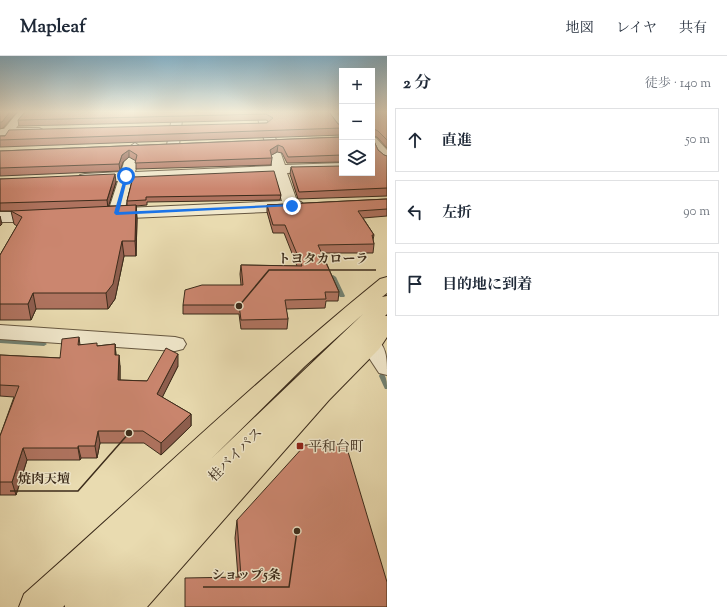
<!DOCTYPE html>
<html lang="ja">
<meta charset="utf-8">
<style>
:root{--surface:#fff;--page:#f6f6f7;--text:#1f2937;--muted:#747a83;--line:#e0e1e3}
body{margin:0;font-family:"Sorts Mill Goudy","Noto Serif JP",serif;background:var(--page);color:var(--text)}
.controls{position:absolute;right:12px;top:12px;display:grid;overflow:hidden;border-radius:0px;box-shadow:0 4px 16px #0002}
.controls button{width:36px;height:36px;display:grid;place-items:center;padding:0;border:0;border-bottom:1px solid var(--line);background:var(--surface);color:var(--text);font:20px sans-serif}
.stop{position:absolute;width:12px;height:12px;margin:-9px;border:3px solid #1a73e8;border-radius:50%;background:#fff}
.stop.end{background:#1a73e8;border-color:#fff;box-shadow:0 1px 4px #0008}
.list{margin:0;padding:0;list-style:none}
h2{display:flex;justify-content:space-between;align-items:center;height:52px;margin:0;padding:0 16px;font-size:17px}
h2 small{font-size:13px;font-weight:400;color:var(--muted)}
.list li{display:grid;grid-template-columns:26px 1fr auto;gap:12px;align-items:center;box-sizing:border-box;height:64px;margin:0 8px 8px;padding:0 8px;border:1px solid var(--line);border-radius:0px}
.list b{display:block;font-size:15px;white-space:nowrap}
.list em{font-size:13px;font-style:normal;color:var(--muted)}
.icon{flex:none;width:22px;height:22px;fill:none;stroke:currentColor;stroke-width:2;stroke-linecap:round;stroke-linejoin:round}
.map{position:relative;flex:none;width:387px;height:551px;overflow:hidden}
header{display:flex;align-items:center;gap:24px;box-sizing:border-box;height:56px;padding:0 20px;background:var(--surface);border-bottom:1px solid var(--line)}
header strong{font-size:19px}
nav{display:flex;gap:22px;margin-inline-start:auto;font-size:14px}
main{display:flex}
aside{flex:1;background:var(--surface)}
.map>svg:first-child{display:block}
</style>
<header>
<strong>Mapleaf</strong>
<nav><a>地図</a><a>レイヤ</a><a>共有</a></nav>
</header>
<main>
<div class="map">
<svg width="387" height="551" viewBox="0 0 387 551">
<rect width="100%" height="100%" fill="#e9dbb0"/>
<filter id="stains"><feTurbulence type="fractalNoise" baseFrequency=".005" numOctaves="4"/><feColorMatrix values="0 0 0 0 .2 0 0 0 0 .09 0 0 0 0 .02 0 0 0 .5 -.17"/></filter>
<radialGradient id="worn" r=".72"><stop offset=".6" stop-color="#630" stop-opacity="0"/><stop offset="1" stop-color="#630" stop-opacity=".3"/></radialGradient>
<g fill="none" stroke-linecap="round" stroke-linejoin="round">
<g fill="#728172" fill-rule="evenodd">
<path d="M 333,219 L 336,221 L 345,240 L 344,241 L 340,241 L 339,240 L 330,221 Z"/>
<path d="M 0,283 L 44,286 L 47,288 L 44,290 L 0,287 Z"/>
<path d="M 380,318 L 384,318 C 387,323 387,328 387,333 L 385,333 L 384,331 L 379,320 Z"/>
</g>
<defs>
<g id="minor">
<path d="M 18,56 L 29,56 L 16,72 L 39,72 L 45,75 L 39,78 L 10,79 L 5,85 L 0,86 L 0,73 L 4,73 Z"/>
<path d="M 173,56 L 183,56 L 179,89 L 173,93 L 167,89 Z"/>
<path d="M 256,56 L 266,56 L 285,109 L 342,107 L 342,115 L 287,117 L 297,145 L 301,146 L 304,149 L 301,152 L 291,155 L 107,163 L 101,161 L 99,158 L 101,155 L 109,153 L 118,125 L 85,126 L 80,125 L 78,122 L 80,119 L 85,118 L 121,116 L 129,91 L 135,87 L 141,91 L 135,116 L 272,110 ZM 274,118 L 282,145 L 125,152 L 132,124 Z"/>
<path d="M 326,56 L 336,56 L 342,64 L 342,74 L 338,73 Z"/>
<path d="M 372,81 L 376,82 L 387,94 L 387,106 C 376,103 372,91 372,81 Z"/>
<path d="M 0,156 L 43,156 L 49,158 L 51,161 L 49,164 L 43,166 L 0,166 Z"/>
<path d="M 0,269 L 175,281 L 183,283 L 186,288 L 183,293 L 175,295 L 0,283 Z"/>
<path d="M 371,281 C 387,286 387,303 387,319 L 379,317 L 360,288 L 363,283 Z"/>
</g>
<path id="trunk" d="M 387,221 L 387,237 L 382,241 L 387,240 L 387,258 L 385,260 L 387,260 L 387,281 L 379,293 L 329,344 L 147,551 L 65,551 L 65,549 L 63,551 L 19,551 L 24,538 C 143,433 257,323 380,223 ZM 363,258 L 211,403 L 305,310 Z"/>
</defs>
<use href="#minor" stroke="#665740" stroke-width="2"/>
<use href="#trunk" stroke="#3b2b1b" stroke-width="2"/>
<use href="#minor" fill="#f1e8cc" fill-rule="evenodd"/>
<use href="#trunk" fill="#e9dbb0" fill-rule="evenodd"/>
</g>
<g fill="#af735f" stroke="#3b2b1b">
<path d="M 329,56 L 338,68 L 342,69 L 342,79 L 0,91 L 0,80 L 267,67 L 268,65 L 266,64 L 19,70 L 18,64 Z"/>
<path d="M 338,56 L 342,56 L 342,62 Z"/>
<path d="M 372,56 L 387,56 L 387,92 L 377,81 L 372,80 L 373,83 L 378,94 L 384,99 L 387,100 L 387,140 L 298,143 L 290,118 L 291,111 L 342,117 Z"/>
<path d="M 342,81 L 342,106 L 287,107 L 282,97 L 277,96 L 271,99 L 272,102 L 271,109 L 136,113 L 136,105 L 129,101 L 123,106 L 120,115 L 0,120 L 0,95 Z"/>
<path d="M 133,121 L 281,139 L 280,144 L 147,146 L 147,149 L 136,150 L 137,163 L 136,200 L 124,200 L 115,243 L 108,253 L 36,253 L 31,264 L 0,264 L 0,199 L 17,170 L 14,168 L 11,155 L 0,155 L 0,123 L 116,126 L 108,150 L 127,150 L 127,145 Z"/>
<path d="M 387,143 L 387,160 L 363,162 L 374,179 L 373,184 L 374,188 L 373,197 L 322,197 L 339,236 L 338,245 L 326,245 L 325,252 L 286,253 L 288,263 L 287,273 L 241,273 L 239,258 L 183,258 L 183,249 L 241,229 L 240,218 L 241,209 L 297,210 L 284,177 L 273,177 L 267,156 L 267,149 Z"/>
<path d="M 79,281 L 80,289 L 97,290 L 115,288 L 116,299 L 120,310 L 120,324 L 147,325 L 178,310 L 162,341 L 191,358 L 191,370 L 161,399 L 144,387 L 100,387 L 97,402 L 81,402 L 80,404 L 27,404 L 16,439 L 0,439 L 0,380 L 14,341 L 0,340 L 0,299 L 60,302 Z"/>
<path d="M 237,464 L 387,526 L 238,521 L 235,482 Z"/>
</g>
<g fill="#8e5e4e" stroke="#3b2b1b">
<path d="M 10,56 L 17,56 L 3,72 L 0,73 L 0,66 Z"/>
<path d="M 278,89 L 277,96 L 270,100 L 270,94 Z"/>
<path d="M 129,94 L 129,101 L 123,106 L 120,115 L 119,108 L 122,99 Z"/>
<path d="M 115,118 L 116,126 L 108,152 L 107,144 Z"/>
<path d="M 136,149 L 137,163 L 136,200 L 135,185 Z"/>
<path d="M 0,160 L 2,168 L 0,170 Z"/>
<path d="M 122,185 L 124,200 L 115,243 L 108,253 L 106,237 Z"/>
<path d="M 33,237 L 36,253 L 31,264 L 28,248 Z"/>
<path d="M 115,288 L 116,300 L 115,299 Z"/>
<path d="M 178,298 L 178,310 L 158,350 L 157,338 Z"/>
<path d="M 119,299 L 120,310 L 120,337 L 118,324 Z"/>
<path d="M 191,358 L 191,370 L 161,399 L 161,387 Z"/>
<path d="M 98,375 L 100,387 L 97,402 L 95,390 Z"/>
<path d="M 78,390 L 81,402 L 80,404 L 78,392 Z"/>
<path d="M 23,392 L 27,404 L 16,439 L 12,426 Z"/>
</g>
<g fill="#cb866f" stroke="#3b2b1b">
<path d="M 0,56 L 10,56 L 2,66 L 0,66 Z"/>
<path d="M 25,56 L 329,56 L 338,68 L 342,69 L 342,72 L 0,84 L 0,80 L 5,80 L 9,74 L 267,67 L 273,62 L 266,58 L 18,64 Z"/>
<path d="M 372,56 L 387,56 L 387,84 L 378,75 L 374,73 L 372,75 Z"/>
<path d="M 372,78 L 373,83 L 378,94 L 384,99 L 387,100 L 387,132 L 299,136 L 291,111 L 342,110 L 342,117 L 372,117 Z"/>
<path d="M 342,81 L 342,99 L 288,101 L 283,91 L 278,89 L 270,94 L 272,102 L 135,107 L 137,99 L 129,94 L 122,99 L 119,108 L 0,112 L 0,95 Z"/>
<path d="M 274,115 L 281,139 L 146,141 L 146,144 L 127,145 L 133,121 Z"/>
<path d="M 115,118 L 107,144 L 0,147 L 0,123 Z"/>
<path d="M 387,143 L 387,153 L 358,155 L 374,179 L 372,179 L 374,188 L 318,189 L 339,236 L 325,236 L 326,243 L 285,244 L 288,263 L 241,264 L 239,249 L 183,249 L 185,234 L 202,229 L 243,229 L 241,209 L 302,210 L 285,169 L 273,169 L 267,149 Z"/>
<path d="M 136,149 L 135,185 L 122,185 L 113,228 L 106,237 L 33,237 L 28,248 L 0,248 L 0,199 L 22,161 L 11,155 Z"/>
<path d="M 79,281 L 78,289 L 97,287 L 97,290 L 115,288 L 115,299 L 119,299 L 118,324 L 147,325 L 166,292 L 178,298 L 157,338 L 191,358 L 161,387 L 143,375 L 98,375 L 95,390 L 78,390 L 78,392 L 23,392 L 12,426 L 0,426 L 0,380 L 19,330 L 0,329 L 0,299 L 60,302 L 62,283 Z"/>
<path d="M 305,389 L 346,389 L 387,526 L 387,551 L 185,551 L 185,522 L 241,521 L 237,464 Z"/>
</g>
<linearGradient id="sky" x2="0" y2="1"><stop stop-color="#87b7d0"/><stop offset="0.42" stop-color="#f5efdb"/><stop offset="1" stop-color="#f5efdb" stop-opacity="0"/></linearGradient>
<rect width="387" height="133" fill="url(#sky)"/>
<path fill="#1a73e8" d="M 125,119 L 128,120 L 119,156 L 292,148 L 294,150 L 116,159 L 114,157 Z"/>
<rect fill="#8f2418" stroke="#f1e8cc" stroke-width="1.5" x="296" y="386" width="8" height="8" rx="2"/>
<g text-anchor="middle" stroke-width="3" stroke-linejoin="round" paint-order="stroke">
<g font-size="14" fill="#3b2b1b" stroke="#f1e8cc" text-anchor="start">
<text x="308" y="395">平和台町</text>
</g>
<g font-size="14" fill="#3b2b1b" stroke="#f1e8cc">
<text transform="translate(235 398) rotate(-45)" y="5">桂バイパス</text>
</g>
</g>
<path fill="none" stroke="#3b2b1b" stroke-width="1.5" d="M239 250L269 214H376M129 377L78 435H10M297 475L289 531H203"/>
<g fill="#3b2b1b" stroke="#f1e8cc" stroke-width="1.5">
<circle cx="239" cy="250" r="4"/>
<circle cx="129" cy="377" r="4"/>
<circle cx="297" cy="475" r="4"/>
</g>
<g font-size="13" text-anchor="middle" font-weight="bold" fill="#3b2b1b" stroke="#f1e8cc" stroke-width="3" stroke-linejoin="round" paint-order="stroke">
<text x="323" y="207">トヨタカローラ</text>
<text x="44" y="427">焼肉天壇</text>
<text x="246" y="523">ショップ5条</text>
</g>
<rect width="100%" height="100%" filter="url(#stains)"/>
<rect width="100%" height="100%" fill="url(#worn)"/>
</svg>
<div class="controls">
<button>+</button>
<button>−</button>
<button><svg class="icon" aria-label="layers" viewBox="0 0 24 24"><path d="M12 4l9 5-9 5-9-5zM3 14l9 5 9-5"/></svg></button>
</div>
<div class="stop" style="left:126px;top:120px"></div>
<div class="stop end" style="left:292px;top:150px"></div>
</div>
<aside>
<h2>2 分<small>徒歩 · 140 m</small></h2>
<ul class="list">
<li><svg class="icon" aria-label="ahead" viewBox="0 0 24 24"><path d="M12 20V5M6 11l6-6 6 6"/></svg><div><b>直進</b></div><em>50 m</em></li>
<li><svg class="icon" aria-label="left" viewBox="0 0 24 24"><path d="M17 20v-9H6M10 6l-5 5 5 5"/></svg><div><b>左折</b></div><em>90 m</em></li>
<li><svg class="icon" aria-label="arrive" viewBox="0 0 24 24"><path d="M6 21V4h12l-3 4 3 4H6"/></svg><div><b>目的地に到着</b></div></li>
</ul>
</aside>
</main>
